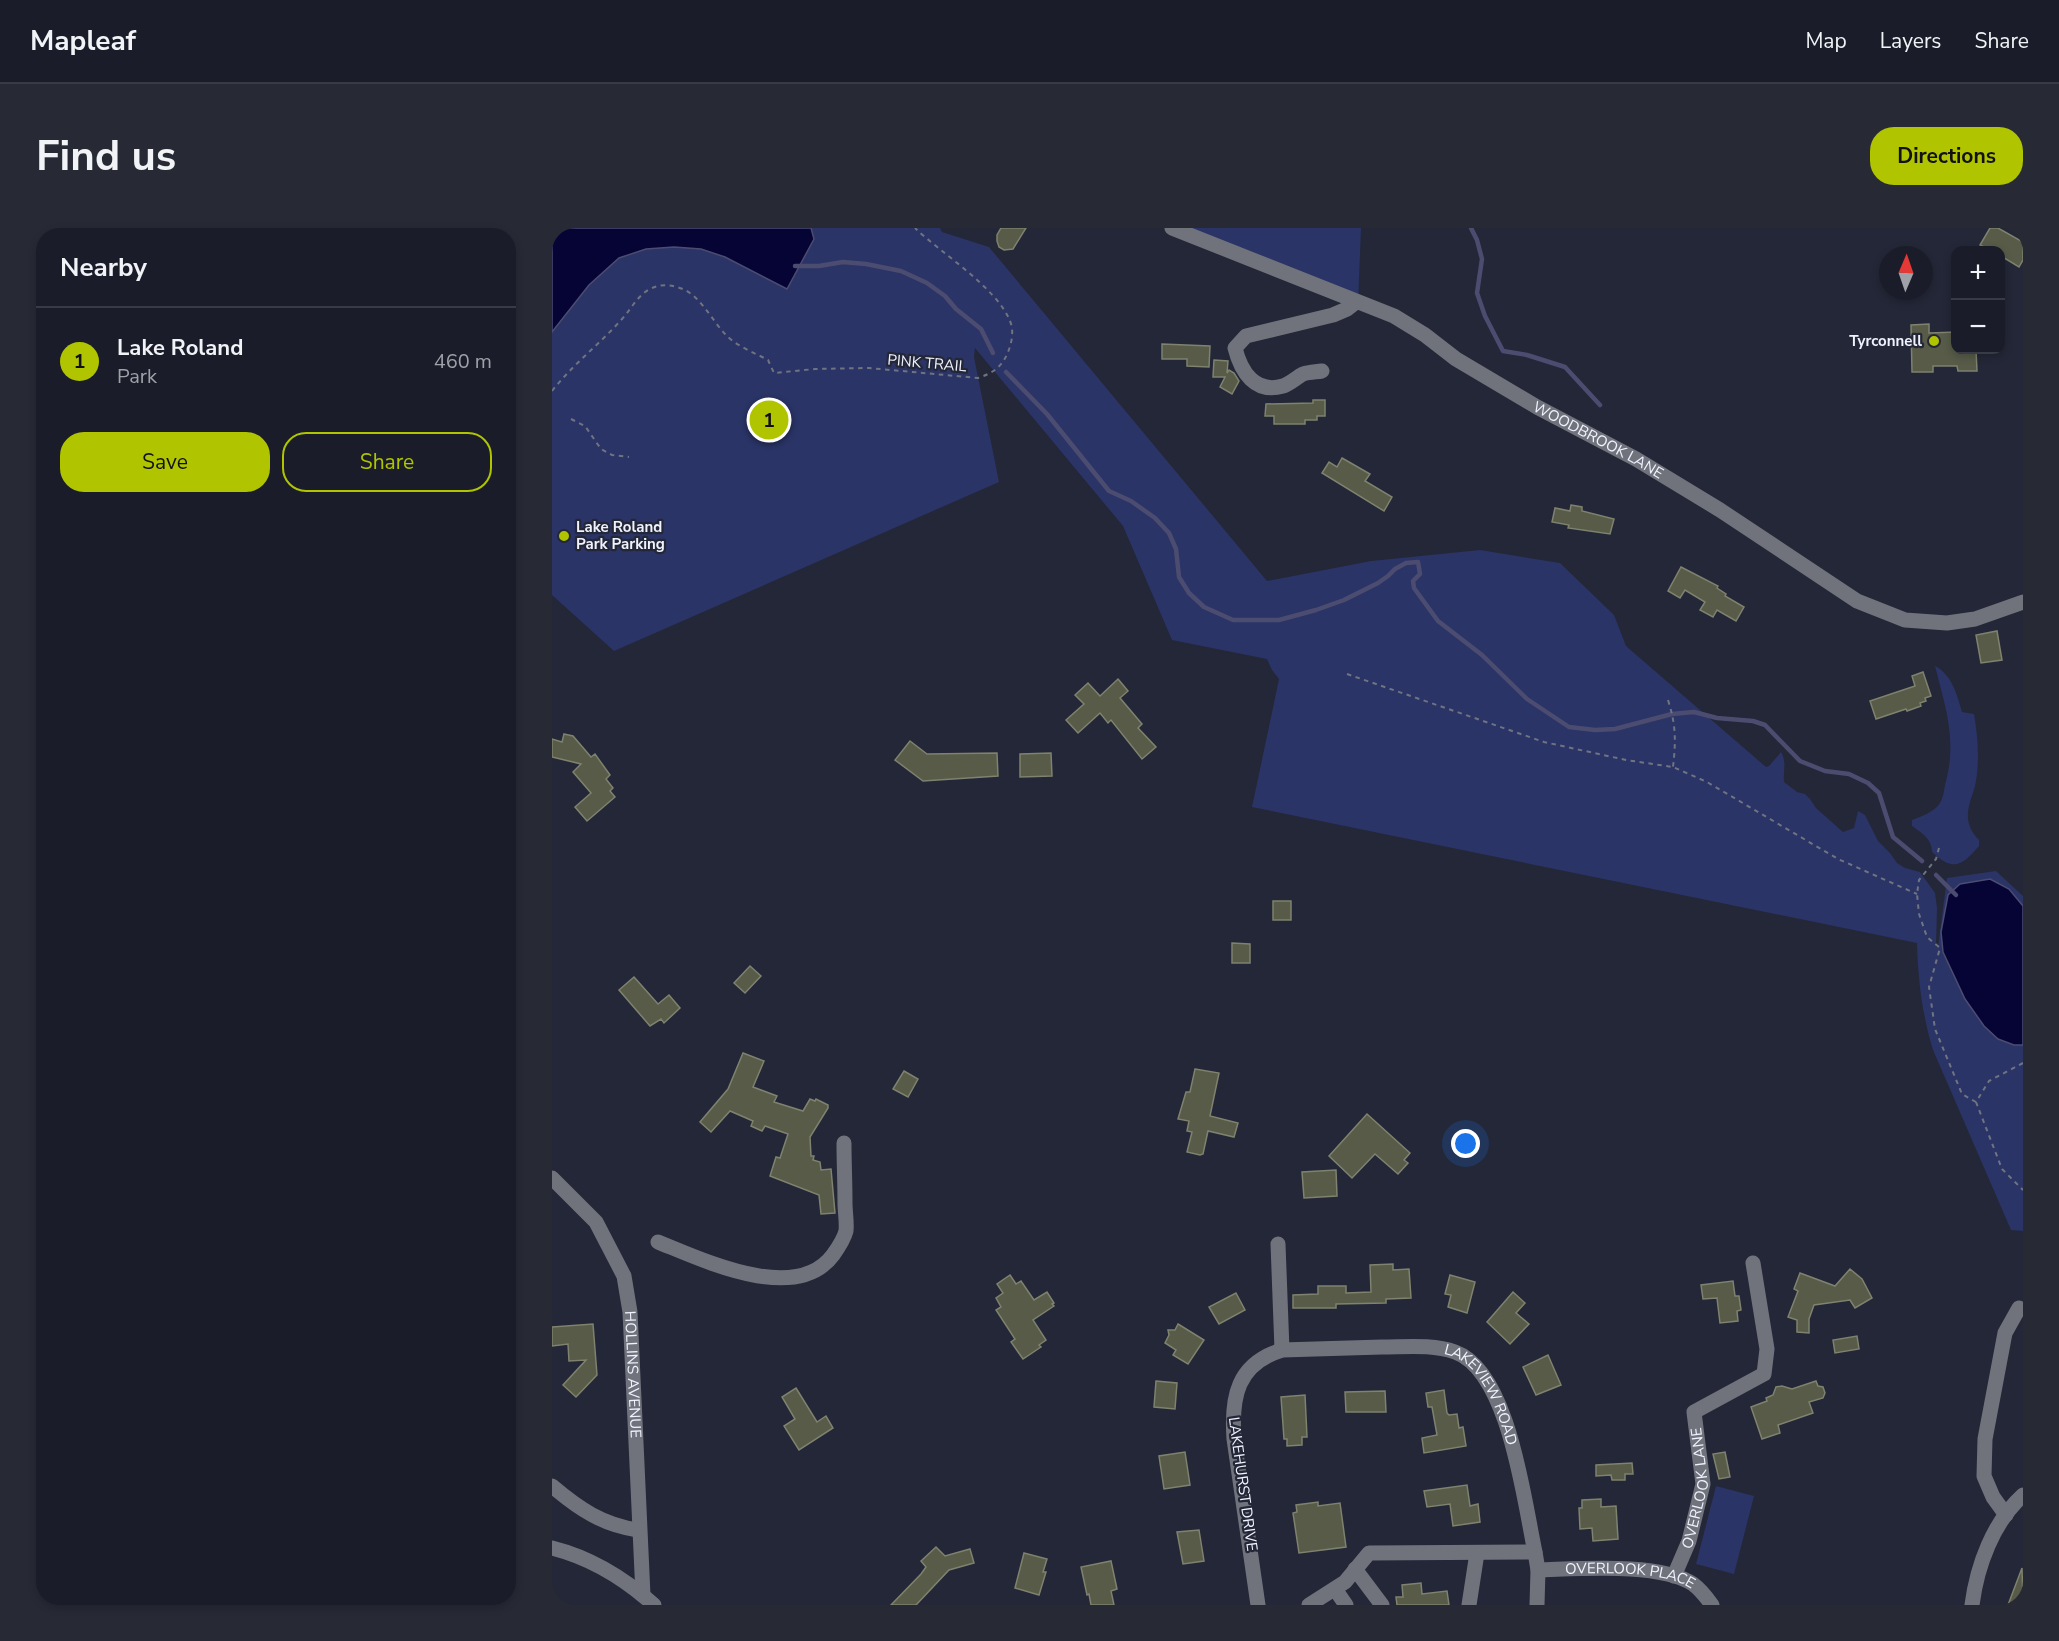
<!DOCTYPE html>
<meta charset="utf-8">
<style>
:root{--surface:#1a1d29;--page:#272a35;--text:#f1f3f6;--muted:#9fa2a8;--line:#383b46;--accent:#b0c500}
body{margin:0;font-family:"Nunito Sans",sans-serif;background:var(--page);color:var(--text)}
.controls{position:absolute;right:18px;top:18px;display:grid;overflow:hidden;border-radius:12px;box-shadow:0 3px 9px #0003}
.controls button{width:54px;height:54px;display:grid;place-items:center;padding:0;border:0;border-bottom:2px solid var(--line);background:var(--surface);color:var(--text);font:30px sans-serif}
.compass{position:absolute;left:1327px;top:18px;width:54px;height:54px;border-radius:50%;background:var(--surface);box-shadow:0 3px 9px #0003;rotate:2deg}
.you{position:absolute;left:914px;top:916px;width:21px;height:21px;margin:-15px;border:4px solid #fff;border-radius:50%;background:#1a73e8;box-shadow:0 0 0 9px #1a73e833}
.badge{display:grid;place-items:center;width:39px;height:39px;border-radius:50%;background:var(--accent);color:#111;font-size:20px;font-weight:700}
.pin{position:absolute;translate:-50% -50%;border:3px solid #fff;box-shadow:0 2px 6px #0006}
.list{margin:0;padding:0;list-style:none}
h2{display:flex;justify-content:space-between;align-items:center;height:78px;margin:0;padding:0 24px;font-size:26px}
h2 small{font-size:20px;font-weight:400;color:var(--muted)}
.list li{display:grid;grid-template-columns:39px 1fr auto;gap:18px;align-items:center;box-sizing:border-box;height:108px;padding:0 24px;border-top:2px solid var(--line)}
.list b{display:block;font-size:22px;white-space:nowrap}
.list p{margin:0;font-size:20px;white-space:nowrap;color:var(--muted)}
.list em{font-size:20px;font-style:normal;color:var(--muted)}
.actions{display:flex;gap:12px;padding:18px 24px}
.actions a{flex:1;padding:14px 0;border:2px solid var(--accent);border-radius:24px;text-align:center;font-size:21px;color:var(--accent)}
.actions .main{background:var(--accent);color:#111}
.map{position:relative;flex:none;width:1471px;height:1377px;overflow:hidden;border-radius:24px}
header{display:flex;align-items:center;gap:36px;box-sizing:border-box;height:84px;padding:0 30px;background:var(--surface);border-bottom:2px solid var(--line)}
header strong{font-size:28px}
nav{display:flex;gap:33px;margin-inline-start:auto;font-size:21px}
.intro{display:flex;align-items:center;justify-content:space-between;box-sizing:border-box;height:144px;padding:0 36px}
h1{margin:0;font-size:42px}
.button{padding:15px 27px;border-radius:24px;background:var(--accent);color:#111;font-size:21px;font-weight:700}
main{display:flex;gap:36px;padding:0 36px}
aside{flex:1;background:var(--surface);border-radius:24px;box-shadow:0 3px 9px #0003}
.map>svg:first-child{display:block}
</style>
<header>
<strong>Mapleaf</strong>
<nav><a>Map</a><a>Layers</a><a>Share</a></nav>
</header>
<div class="intro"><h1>Find us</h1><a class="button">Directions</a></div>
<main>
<aside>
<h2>Nearby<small></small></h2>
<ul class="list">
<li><span class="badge">1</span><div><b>Lake Roland</b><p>Park</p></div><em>460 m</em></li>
</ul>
<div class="actions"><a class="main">Save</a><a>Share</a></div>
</aside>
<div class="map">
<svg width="1471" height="1377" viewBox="0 0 1471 1377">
<rect width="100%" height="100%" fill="#232737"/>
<g fill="#2a3466">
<path d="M 0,0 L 388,0 L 390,4 L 437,19 L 715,353 L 819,333 L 928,322 L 1008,335 L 1062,387 L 1074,418 L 1214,539 L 1217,538 L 1229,524 C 1235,534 1231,543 1232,554 L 1245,564 L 1253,566 L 1258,571 L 1264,580 L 1291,604 L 1302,600 L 1306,583 L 1313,587 L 1326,613 L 1338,625 L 1345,635 L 1353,640 L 1368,644 L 1383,665 L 1385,680 L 1384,719 L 1386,719 L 1395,650 L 1444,643 L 1471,668 L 1471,1003 L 1459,1002 L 1381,822 C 1370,786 1366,752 1365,715 L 700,579 L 727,451 L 720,442 L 715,431 L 620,412 L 571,298 L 423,120 L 422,129 L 447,254 L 62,423 L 0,367 Z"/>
<path d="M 630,0 L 809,0 L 806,77 Z"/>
<path d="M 1383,438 C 1400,447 1405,466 1410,484 L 1422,486 C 1426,509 1428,535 1423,558 C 1420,569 1415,579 1416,591 C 1417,599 1421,606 1427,612 L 1427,618 C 1410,638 1401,644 1380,624 C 1380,611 1370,605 1360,598 L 1360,592 C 1370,588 1382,584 1388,575 C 1392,569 1392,559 1394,553 C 1405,511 1393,478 1383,438 Z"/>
<path d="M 1164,1258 L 1202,1268 L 1182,1346 L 1144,1336 Z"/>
</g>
<g fill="#060435" stroke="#4c4c71" stroke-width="1.5">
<path d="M 0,0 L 259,0 L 262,11 L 235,61 L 173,29 L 149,21 L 122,19 L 94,21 L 67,30 L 37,57 L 0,104 Z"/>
<path d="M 1438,651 L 1457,661 L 1471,678 L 1471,817 L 1462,817 L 1446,811 L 1432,798 L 1413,771 L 1391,724 L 1389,704 L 1396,667 L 1408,656 Z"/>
</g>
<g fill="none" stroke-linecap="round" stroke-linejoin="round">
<g stroke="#4c4c71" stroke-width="4.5">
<path d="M 919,0 L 925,12 L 930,31 L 925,65 L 933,88 L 951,123 L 975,127 L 1013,139 L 1048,177"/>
<path d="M 243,38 L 267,38 L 291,34 L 314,36 L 349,43 L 375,55 L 393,68 L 404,81 L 429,101 L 441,125"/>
<path d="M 454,144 L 495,186 L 557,263 L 579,273 L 603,290 L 617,305 L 624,321 L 627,349 L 637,365 L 652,379 L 681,392 L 727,392 L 764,382 L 792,372 L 826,355 L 836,348 L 843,341 L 854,335 L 866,334 L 868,346 L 861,353 L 862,360 L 886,393 L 930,427 L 975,471 L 1017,499 L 1043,502 L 1063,501 L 1120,486 L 1142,484 L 1165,490 L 1201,493 L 1213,497 L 1248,533 L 1273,543 L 1297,546 L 1316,555 L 1327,565 L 1341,609 L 1370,633"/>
<path d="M 1384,647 L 1404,667"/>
</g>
</g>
<g fill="#575b48" stroke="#7e826e" stroke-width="1.5">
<path d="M 449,0 L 474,0 L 461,21 L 452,22 L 447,19 L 445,13 L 445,7 Z"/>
<path d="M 1438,0 L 1446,0 L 1471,14 L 1471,32 L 1467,39 L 1449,28 L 1449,22 L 1438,22 L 1428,17 Z"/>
<path d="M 1377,96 L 1377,105 L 1404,104 L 1404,122 L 1424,122 L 1425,143 L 1406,143 L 1405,138 L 1381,138 L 1381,144 L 1360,144 L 1359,97 Z"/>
<path d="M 610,116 L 658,118 L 657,139 L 635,138 L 635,131 L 610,131 Z"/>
<path d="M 662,132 L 676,133 L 675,145 L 677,142 L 682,145 L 687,153 L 680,166 L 668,159 L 673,149 L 661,149 Z"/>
<path d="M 761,172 L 773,172 L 773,188 L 765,188 L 765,192 L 753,192 L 753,196 L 722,196 L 722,188 L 713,188 L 714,176 L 761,175 Z"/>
<path d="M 790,230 L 818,246 L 813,253 L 840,269 L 832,283 L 770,245 L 777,234 L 785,239 Z"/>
<path d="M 1019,277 L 1030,279 L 1030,283 L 1062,291 L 1058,306 L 1016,300 L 1017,297 L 1000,294 L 1003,280 L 1018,283 Z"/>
<path d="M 1129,339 L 1166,358 L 1165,360 L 1174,366 L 1173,368 L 1192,379 L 1184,393 L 1165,382 L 1161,389 L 1148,382 L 1153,374 L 1133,362 L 1128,370 L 1116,363 Z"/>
<path d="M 1445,403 L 1450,432 L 1429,435 L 1424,407 Z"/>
<path d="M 1371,444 L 1379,468 L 1373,470 L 1374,473 L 1368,475 L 1369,478 L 1355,483 L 1354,481 L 1324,491 L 1318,473 L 1363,458 L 1360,448 Z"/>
<path d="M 566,451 L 576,463 L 568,470 L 590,496 L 586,500 L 604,519 L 590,531 L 559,492 L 556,495 L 548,485 L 526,505 L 514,492 L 532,476 L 523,467 L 536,455 L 548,468 Z"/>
<path d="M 12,506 L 21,508 L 39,529 L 43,526 L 58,547 L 54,551 L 61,560 L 58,563 L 63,569 L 35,593 L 23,579 L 39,565 L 21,544 L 29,536 L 0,529 L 0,511 L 10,514 Z"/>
<path d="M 358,513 L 375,526 L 445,525 L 446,548 L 371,553 L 343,532 Z"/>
<path d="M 499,525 L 500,548 L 468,549 L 468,526 Z"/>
<rect x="721" y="673" width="18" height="19"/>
<path d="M 680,715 L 698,716 L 698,735 L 680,735 Z"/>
<path d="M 198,738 L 209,748 L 193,765 L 182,755 Z"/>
<path d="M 82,749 L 106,776 L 117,767 L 128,780 L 112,795 L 109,791 L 98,798 L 67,762 Z"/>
<path d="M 191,825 L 212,833 L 201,859 L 225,868 L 222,874 L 251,883 L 258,871 L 263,873 L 264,871 L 276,877 L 276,880 L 258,909 L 259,928 L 262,928 L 261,932 L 268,934 L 269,942 L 279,941 L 283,985 L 269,986 L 267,967 L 218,948 L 224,929 L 228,930 L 236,906 L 213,898 L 210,903 L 199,898 L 201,893 L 178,883 L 159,904 L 148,894 L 176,861 Z"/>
<path d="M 643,841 L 667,845 L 658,888 L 686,895 L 682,909 L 656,903 L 651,926 L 648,927 L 635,924 L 640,904 L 635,903 L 637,893 L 626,891 L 634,864 L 638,864 Z"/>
<path d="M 352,843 L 366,851 L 356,869 L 341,861 Z"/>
<path d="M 815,886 L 858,925 L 852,932 L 856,935 L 846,946 L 823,926 L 800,950 L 777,928 Z"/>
<path d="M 784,942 L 785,968 L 752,970 L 750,944 Z"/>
<path d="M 841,1036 L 841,1042 L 857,1041 L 859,1070 L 834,1071 L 834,1075 L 784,1076 L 784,1080 L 741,1080 L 741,1067 L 766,1066 L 766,1058 L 794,1058 L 794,1065 L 819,1064 L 818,1037 Z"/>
<path d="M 1298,1041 L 1310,1051 L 1320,1070 L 1303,1080 L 1298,1072 L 1262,1077 L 1257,1091 L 1257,1105 L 1245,1104 L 1245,1092 L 1236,1089 L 1246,1063 L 1242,1061 L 1248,1045 L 1283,1058 Z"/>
<path d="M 458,1047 L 464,1056 L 469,1053 L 482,1072 L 495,1064 L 502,1075 L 500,1076 L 502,1078 L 481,1092 L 494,1112 L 487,1117 L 489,1119 L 471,1131 L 459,1114 L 463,1111 L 444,1082 L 449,1079 L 444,1070 L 451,1065 L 445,1056 Z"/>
<path d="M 898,1047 L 923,1054 L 915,1085 L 896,1079 L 899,1067 L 893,1066 Z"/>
<path d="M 1181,1053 L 1183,1068 L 1187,1068 L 1189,1082 L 1185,1083 L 1186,1093 L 1168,1095 L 1165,1070 L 1151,1071 L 1149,1057 Z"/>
<path d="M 961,1064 L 973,1075 L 964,1085 L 977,1096 L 958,1116 L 935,1094 Z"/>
<path d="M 684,1065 L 693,1082 L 667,1096 L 657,1079 Z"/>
<path d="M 41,1096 L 45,1147 L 24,1169 L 11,1157 L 34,1132 L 17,1133 L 16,1116 L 0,1118 L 0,1099 Z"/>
<path d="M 626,1096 L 652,1112 L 636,1136 L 621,1127 L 624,1122 L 613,1115 L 617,1107 L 616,1102 L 623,1102 Z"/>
<path d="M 1305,1108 L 1307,1121 L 1283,1125 L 1281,1112 Z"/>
<path d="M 996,1127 L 1009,1157 L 984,1167 L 971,1139 Z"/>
<path d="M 604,1153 L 625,1155 L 623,1181 L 602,1179 Z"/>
<path d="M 1264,1153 L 1266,1158 L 1271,1159 L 1273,1165 L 1271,1170 L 1257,1174 L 1261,1185 L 1226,1197 L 1228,1205 L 1210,1211 L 1199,1179 L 1215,1173 L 1214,1170 L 1221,1167 L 1224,1159 L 1230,1158 L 1240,1161 Z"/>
<path d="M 244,1160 L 265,1194 L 274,1188 L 281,1200 L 247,1222 L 232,1198 L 243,1191 L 230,1169 Z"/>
<path d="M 892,1162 L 895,1185 L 897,1187 L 905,1186 L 907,1200 L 911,1199 L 914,1218 L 872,1225 L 870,1210 L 885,1207 L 880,1179 L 876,1179 L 874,1165 Z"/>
<path d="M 833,1163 L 834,1184 L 794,1184 L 793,1164 Z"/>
<path d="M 753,1167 L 755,1209 L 750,1209 L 750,1217 L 735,1218 L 735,1211 L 732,1211 L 729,1169 Z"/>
<path d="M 633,1224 L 638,1257 L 612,1261 L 607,1228 Z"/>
<path d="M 1173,1224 L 1178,1249 L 1167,1251 L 1161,1226 Z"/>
<path d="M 1080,1235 L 1081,1246 L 1073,1246 L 1073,1252 L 1060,1252 L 1059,1247 L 1044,1248 L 1044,1237 Z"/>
<path d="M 915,1257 L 918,1278 L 926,1276 L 928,1294 L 901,1298 L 898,1276 L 875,1279 L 872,1263 Z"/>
<path d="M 1049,1271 L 1049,1279 L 1064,1278 L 1066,1311 L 1041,1313 L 1040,1300 L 1028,1301 L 1027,1280 L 1030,1280 L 1030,1272 Z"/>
<path d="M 766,1274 L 766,1278 L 788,1275 L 794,1319 L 747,1325 L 741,1285 L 745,1284 L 744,1277 Z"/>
<path d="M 647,1302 L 652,1333 L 631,1336 L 625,1304 Z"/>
<path d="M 384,1319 L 393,1328 L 418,1321 L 422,1335 L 397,1342 L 364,1377 L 339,1377 L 369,1346 L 374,1339 L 369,1333 Z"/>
<path d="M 472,1325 L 495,1331 L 491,1344 L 494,1344 L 487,1367 L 463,1360 Z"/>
<path d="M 559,1333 L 565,1361 L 559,1363 L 562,1377 L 539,1377 L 537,1366 L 535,1367 L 529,1339 Z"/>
<path d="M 1470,1340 L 1471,1377 L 1456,1377 Z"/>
<path d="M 869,1355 L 870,1366 L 895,1363 L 897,1377 L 845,1377 L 844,1369 L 851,1369 L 850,1357 Z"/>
</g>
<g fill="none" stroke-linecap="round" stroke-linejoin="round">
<g stroke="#707382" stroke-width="2" stroke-dasharray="4.5 4.5" stroke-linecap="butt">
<path d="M 0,163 C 21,136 48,116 70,91 C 80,80 85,68 98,61 C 109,55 122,57 133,62 C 150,71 160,92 173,106 C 184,118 201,124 216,132 L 222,145 L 263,141 L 317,140 L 426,150 C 441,145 450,139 456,124 C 460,115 462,102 458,93 C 445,60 389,25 363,0"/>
<path d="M 19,191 L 33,198 L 49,221 L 60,227 L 77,229"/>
<path d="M 795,446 L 992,514 L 1074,532 L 1121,539 L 1155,554 L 1286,631 L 1365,666"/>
<path d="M 1116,472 C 1124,497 1124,513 1121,539"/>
<path d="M 1387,620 L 1384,631 L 1367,652 L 1365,666 L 1367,686 L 1375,709 L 1388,720 L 1377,759 L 1383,801 L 1410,866 L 1424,874"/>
<path d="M 1471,835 L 1437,853 L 1424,874 L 1450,941 L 1471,962"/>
</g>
<g stroke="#71737c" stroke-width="15">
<path id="s1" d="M 620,0 L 842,88 L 873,107 L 904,131 L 985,179 L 1084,231 L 1168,282 L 1305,373 L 1353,392 L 1395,395 L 1423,391 L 1471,374"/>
<path d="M 770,143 C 764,144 757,144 751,146 C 745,149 738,156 731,158 C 703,166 689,144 683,120 L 694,108 L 781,87 L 795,81 L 804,74"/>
<path id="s2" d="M 0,950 L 44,994 L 72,1048 L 78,1084 L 91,1367"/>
<path d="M 106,1014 C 151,1032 244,1077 281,1027 C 286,1020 292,1011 294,1003 C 295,994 293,984 293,975 C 293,955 292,935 292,915"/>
<path d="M 726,1016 L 730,1122"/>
<path d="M 0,1258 C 27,1281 51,1297 86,1302"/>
<path d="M 1454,1287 L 1441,1269 L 1432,1248 L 1433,1211 L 1453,1105 L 1467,1080"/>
<path d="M 0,1320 C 40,1330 72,1350 102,1377"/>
<path d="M 803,1341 L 830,1377"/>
<path id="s3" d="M 986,1342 C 1026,1341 1108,1334 1141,1356 C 1149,1362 1155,1370 1160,1377"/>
<path id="s4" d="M 1122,1348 L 1137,1313 L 1151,1256 L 1142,1184 L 1212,1146 L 1215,1121 L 1201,1035"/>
<path d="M 783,1361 L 794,1377"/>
<path id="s5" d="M 706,1377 L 682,1211 C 679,1169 685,1136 730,1122 C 763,1121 797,1120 830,1119 C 853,1119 881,1116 903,1124 C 957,1143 972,1273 983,1324 L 986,1342 L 985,1377"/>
<path d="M 757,1377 L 793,1354 L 817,1325 L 983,1324"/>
<path d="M 917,1377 L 925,1325"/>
<path d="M 1420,1377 C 1425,1338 1441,1294 1471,1267"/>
</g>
</g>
<g fill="#b0c500" stroke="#232737" stroke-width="2">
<circle cx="1382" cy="113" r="6"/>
<circle cx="12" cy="308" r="6"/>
</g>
<g text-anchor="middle" stroke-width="4.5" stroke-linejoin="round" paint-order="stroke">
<g font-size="15" font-weight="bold" fill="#f0f3fe" stroke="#232737" text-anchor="end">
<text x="1370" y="118">Tyrconnell</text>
<text x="24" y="304" text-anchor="start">Lake Roland<tspan x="24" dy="17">Park Parking</tspan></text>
</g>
<g font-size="15" fill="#f0f3fe" stroke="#232737">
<text transform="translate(375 135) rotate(5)" y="5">PINK TRAIL</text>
<text dy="5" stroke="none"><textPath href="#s1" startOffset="478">WOODBROOK LANE</textPath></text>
<text dy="5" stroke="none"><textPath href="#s2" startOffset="222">HOLLINS AVENUE</textPath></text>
<text dy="5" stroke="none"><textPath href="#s5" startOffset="504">LAKEVIEW ROAD</textPath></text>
<text transform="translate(691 1256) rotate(82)" y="5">LAKEHURST DRIVE</text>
<text dy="5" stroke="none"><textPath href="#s4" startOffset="92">OVERLOOK LANE</textPath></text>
<text dy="5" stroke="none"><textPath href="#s3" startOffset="93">OVERLOOK PLACE</textPath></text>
</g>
</g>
</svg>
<div class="controls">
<button>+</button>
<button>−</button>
</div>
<svg class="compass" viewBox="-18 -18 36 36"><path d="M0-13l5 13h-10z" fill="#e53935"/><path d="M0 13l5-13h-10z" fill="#9fa2a8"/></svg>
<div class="you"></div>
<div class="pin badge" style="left:217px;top:192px">1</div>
</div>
</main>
